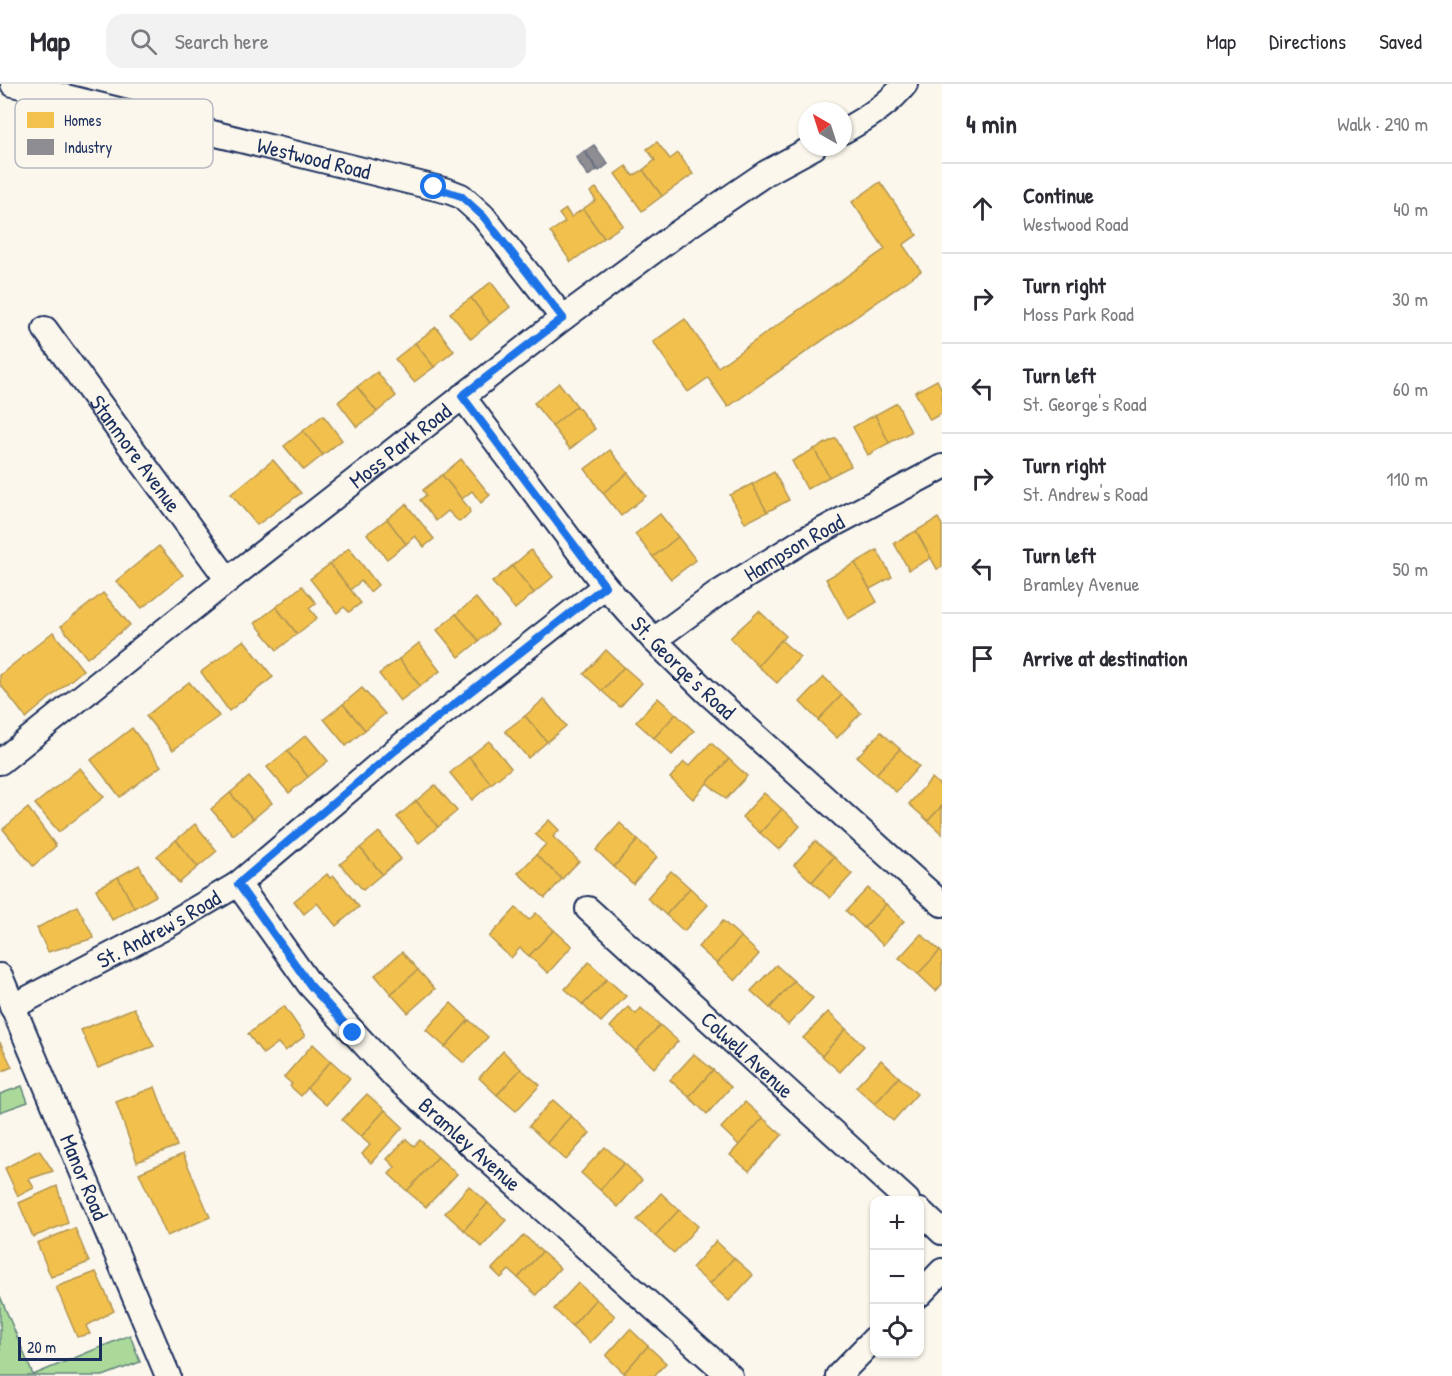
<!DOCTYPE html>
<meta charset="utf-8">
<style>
:root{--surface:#fff;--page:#f2f2f3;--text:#2b2b33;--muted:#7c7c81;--line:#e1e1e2}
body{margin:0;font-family:"Patrick Hand",sans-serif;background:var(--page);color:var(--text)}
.controls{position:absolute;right:18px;bottom:18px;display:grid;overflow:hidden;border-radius:12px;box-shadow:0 2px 4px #0004}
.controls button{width:54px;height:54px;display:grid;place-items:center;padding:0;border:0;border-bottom:2px solid var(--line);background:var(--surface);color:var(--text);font:30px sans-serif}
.compass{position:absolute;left:798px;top:18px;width:54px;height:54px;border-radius:50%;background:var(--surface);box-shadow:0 2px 4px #0004;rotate:321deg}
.scale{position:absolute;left:18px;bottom:15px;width:84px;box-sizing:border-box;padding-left:6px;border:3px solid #1b2f5e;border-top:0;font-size:16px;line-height:21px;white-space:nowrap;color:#1b2f5e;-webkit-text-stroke:4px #fbf7ec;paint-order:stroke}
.stop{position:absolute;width:18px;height:18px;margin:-14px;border:4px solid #1a73e8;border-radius:50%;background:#fff}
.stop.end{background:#1a73e8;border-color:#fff;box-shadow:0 2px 6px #0008}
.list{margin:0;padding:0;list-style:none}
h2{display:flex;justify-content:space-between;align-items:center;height:78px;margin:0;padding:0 24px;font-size:26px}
h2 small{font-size:20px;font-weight:400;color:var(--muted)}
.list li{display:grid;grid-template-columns:39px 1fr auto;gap:18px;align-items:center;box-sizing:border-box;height:90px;padding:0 24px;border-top:2px solid var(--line)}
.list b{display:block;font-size:22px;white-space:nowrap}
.list p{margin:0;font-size:20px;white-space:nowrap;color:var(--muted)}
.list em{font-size:20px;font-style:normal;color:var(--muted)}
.icon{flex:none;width:33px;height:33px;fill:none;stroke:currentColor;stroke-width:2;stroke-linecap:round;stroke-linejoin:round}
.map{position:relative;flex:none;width:942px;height:1292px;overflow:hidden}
header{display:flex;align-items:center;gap:36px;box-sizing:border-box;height:84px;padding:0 30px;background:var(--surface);border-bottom:2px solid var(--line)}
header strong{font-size:28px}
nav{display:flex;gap:33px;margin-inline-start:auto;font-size:21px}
.search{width:420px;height:54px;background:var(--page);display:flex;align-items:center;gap:15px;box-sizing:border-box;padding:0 21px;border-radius:18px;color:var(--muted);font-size:22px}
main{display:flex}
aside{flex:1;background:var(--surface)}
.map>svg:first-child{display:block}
</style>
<header>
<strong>Map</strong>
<div class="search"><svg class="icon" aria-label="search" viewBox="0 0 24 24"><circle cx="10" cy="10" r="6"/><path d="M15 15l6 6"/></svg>Search here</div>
<nav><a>Map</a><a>Directions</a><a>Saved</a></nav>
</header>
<main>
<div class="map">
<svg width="942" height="1292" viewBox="0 0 942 1292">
<rect width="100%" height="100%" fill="#fbf7ec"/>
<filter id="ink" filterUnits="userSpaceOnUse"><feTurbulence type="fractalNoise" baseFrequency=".0167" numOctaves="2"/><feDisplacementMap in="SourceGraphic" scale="12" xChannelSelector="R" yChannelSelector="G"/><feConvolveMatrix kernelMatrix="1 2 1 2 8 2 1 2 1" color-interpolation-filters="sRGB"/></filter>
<g filter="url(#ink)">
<g fill="#aad999" stroke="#62847c" stroke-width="1.5">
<path d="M 22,1002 L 28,1018 L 0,1028 L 0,1010 Z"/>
<path d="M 0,1212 L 33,1291 L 130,1251 L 140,1278 L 103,1292 L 0,1292 Z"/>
</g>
<g fill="#f2c14e" stroke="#b29553" stroke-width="1.5">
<path d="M 657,58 L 670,75 L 678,69 L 693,90 L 662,112 L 643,86 L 655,76 L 647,65 Z"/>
<path d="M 626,82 L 633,92 L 643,86 L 662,112 L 642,127 L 615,90 Z"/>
<path d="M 880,98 L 917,151 L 903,161 L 921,187 L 728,323 L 708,294 L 688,308 L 653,258 L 685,235 L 718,283 L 885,165 L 852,118 Z"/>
<path d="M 596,104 L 623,141 L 604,154 L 583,125 L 596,116 L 590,108 Z"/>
<path d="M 566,125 L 571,133 L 583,125 L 604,154 L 571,178 L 550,148 L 565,138 L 559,130 Z"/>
<path d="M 491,198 L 510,223 L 490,239 L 471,214 Z"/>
<path d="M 471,214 L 490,239 L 471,255 L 450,229 Z"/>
<path d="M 436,243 L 454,267 L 434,283 L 415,259 Z"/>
<path d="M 415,259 L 434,283 L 414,298 L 395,275 Z"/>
<path d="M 377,288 L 396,312 L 377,328 L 357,303 Z"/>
<path d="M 937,296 L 942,306 L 942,329 L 930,336 L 915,308 Z"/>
<path d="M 559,299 L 577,322 L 552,342 L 534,319 Z"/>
<path d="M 357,303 L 377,328 L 357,343 L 338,318 Z"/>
<path d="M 897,319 L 911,348 L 889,359 L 875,331 Z"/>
<path d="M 577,322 L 595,345 L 570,365 L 552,342 Z"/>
<path d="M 323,331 L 342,356 L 323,371 L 303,347 Z"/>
<path d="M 875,331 L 889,359 L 868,371 L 853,343 Z"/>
<path d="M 303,347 L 323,371 L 304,386 L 284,362 Z"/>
<path d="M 836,354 L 851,382 L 829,393 L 814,365 Z"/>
<path d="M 814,365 L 829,393 L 807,405 L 792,377 Z"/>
<path d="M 610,366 L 628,389 L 603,409 L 585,385 Z"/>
<path d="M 461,375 L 490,411 L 481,419 L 472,407 L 462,415 L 442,391 Z"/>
<path d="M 273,376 L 301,409 L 257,441 L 231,410 Z"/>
<path d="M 774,388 L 789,416 L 767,428 L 752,400 Z"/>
<path d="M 628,389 L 646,412 L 621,432 L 603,409 Z"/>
<path d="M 442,391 L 469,424 L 470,429 L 464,435 L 459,437 L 456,435 L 448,427 L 436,437 L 420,416 L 426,411 L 423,406 Z"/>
<path d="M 752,400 L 767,428 L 745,439 L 730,411 Z"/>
<path d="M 406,420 L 434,455 L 424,463 L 415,452 L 406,460 L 387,435 Z"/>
<path d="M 660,430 L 678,453 L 653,473 L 635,450 Z"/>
<path d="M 938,434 L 942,441 L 942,483 L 937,485 L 916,447 Z"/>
<path d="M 387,435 L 406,460 L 387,475 L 367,450 Z"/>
<path d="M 916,447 L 931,474 L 909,486 L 894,459 Z"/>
<path d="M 678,453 L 696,476 L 671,495 L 653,473 Z"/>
<path d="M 159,462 L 183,491 L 142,524 L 116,497 Z"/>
<path d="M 349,464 L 378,501 L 370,508 L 361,497 L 350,506 L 330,480 Z"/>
<path d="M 531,466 L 553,493 L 534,509 L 512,482 Z"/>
<path d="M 877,466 L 892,493 L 870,505 L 855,479 Z"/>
<path d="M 855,479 L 877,518 L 848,535 L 826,495 Z"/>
<path d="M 330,480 L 361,519 L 349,528 L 344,523 L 337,529 L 310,495 Z"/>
<path d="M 512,482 L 534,509 L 515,525 L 492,498 Z"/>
<path d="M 302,502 L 316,519 L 309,524 L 317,534 L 297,550 L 276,523 Z"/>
<path d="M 103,509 L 130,541 L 87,574 L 61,542 Z"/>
<path d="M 476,514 L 498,541 L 479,557 L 456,530 Z"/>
<path d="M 276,523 L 297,550 L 277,566 L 255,539 Z"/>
<path d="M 759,527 L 786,552 L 758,582 L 730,554 Z"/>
<path d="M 456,530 L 479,557 L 459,573 L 437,546 Z"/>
<path d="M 53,548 L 83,586 L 26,634 L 0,600 L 0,591 Z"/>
<path d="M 244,556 L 273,593 L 229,627 L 201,588 Z"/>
<path d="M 781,556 L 800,573 L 777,599 L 758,582 Z"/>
<path d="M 419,559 L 440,587 L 420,602 L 399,575 Z"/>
<path d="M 606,566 L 624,583 L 602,607 L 584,590 Z"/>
<path d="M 399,575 L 420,602 L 400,617 L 379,590 Z"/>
<path d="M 624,583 L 642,599 L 620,623 L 602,607 Z"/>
<path d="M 824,593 L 842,611 L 818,636 L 800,618 Z"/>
<path d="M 189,598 L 219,632 L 173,666 L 146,632 Z"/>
<path d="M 362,604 L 385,630 L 365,646 L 343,620 Z"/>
<path d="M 842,611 L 861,629 L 837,654 L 818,636 Z"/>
<path d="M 658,614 L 676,630 L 654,654 L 636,638 Z"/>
<path d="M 544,615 L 566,642 L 547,658 L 525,632 Z"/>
<path d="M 343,620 L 365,646 L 346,662 L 324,635 Z"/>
<path d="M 676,630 L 694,647 L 672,671 L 654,654 Z"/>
<path d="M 525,632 L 547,658 L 528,674 L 505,647 Z"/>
<path d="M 132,644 L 161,682 L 120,713 L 91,676 Z"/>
<path d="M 881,648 L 900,665 L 876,690 L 857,673 Z"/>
<path d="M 306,651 L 328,677 L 308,693 L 287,667 Z"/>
<path d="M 489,657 L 511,684 L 491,700 L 469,673 Z"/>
<path d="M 711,659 L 729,675 L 693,715 L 670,694 L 684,678 L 689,682 Z"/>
<path d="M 900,665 L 919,682 L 896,708 L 876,690 Z"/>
<path d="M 287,667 L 308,693 L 289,709 L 267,683 Z"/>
<path d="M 469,673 L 491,700 L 472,716 L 450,689 Z"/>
<path d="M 729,675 L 747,692 L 726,715 L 707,699 Z"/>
<path d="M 80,684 L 104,713 L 59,748 L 35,720 Z"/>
<path d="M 249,693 L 272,719 L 253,735 L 230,709 Z"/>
<path d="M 932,694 L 942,703 L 942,722 L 928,737 L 909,720 Z"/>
<path d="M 435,701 L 457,727 L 438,743 L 416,717 Z"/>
<path d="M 230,709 L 253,735 L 233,751 L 211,725 Z"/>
<path d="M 764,709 L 782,725 L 760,749 L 742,733 Z"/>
<path d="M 416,717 L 438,743 L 419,759 L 397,733 Z"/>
<path d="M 942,722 L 942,750 L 928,737 Z"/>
<path d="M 28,724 L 56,762 L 33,782 L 3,745 Z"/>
<path d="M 782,725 L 800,742 L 779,766 L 760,749 Z"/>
<path d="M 549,736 L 559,746 L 553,753 L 579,777 L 562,795 L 536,771 L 546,760 L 535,750 Z"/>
<path d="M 620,739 L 638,756 L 614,783 L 596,766 Z"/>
<path d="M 195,740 L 217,767 L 198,783 L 176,756 Z"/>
<path d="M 379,748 L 401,775 L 382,790 L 360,764 Z"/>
<path d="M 176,756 L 198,783 L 179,799 L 157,772 Z"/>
<path d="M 638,756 L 657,773 L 633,800 L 614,783 Z"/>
<path d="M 815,757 L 834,773 L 812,798 L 794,781 Z"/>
<path d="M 360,764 L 382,790 L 363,806 L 340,780 Z"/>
<path d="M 536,771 L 562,795 L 545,814 L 518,789 Z"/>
<path d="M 834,773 L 852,790 L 830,814 L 812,798 Z"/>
<path d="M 139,781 L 156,812 L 134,824 L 118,793 Z"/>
<path d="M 671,787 L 690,804 L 666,831 L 647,814 Z"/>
<path d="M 327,790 L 330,794 L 334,792 L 359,823 L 336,842 L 317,819 L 304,830 L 294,817 Z"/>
<path d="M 118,793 L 134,824 L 112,836 L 96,805 Z"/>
<path d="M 690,804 L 708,821 L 684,847 L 666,831 Z"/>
<path d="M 868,804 L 886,820 L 864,844 L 846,827 Z"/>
<path d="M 886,820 L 904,837 L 883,861 L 864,844 Z"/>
<path d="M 77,822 L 94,854 L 48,868 L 37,844 Z"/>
<path d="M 516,824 L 529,836 L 536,829 L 554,846 L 529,872 L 520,864 L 511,874 L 489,853 Z"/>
<path d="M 723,837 L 741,853 L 717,880 L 698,863 Z"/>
<path d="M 554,846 L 572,862 L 548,889 L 529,872 Z"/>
<path d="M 921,850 L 940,867 L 918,890 L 899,874 Z"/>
<path d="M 741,853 L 759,870 L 735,897 L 717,880 Z"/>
<path d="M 940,867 L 942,869 L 942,900 L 936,907 L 918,890 Z"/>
<path d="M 402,868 L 418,886 L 391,910 L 375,891 Z"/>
<path d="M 589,878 L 607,895 L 583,921 L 565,905 Z"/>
<path d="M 776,881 L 794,897 L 770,924 L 751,907 Z"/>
<path d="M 418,886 L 435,905 L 408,929 L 391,910 Z"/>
<path d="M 607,895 L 626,912 L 601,938 L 583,921 Z"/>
<path d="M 794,897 L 813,914 L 788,941 L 770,924 Z"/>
<path d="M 451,919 L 469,936 L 445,963 L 426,946 Z"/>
<path d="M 284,922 L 305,952 L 285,967 L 278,959 L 263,970 L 248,950 Z"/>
<path d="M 628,923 L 636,930 L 641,924 L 660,941 L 636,967 L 610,943 Z"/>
<path d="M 134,924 L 154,962 L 98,984 L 81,946 Z"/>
<path d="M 828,928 L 846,945 L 822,972 L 803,954 Z"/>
<path d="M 469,936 L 488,953 L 464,979 L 445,963 Z"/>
<path d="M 660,941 L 678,957 L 654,984 L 636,967 Z"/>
<path d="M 846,945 L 864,962 L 840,988 L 822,972 Z"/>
<path d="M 0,958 L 12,983 L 0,988 Z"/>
<path d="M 313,960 L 331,977 L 301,1012 L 290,1002 L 292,1000 L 284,993 Z"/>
<path d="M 503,967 L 521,985 L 497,1011 L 479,994 Z"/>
<path d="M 694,970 L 713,986 L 689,1013 L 670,996 Z"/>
<path d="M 881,976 L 899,993 L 875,1020 L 856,1003 Z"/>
<path d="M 331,977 L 350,994 L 326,1021 L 307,1004 Z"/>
<path d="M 521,985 L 540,1001 L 516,1027 L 497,1011 Z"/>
<path d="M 713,986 L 731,1003 L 707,1030 L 689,1013 Z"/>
<path d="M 899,993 L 917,1010 L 893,1037 L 875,1020 Z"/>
<path d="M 155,1003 L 177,1062 L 137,1078 L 116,1018 Z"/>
<path d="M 367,1010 L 385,1026 L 361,1053 L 342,1036 Z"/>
<path d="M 553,1016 L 571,1032 L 547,1059 L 529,1042 Z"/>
<path d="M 745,1018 L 763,1034 L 739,1061 L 721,1044 Z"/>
<path d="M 385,1026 L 403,1043 L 371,1079 L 362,1070 L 370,1061 L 361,1053 Z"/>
<path d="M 571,1032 L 590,1049 L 566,1076 L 547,1059 Z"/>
<path d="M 763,1034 L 782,1051 L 749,1087 L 730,1071 Z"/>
<path d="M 406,1055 L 414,1062 L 420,1056 L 438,1073 L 407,1107 L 389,1090 L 395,1083 L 387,1075 Z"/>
<path d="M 605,1063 L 624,1079 L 600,1106 L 581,1089 Z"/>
<path d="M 39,1066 L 53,1087 L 29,1095 L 34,1104 L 18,1112 L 5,1084 Z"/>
<path d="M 183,1070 L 210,1133 L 167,1152 L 139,1089 Z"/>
<path d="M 438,1073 L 457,1090 L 426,1123 L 407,1107 Z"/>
<path d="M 624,1079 L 642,1096 L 618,1123 L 600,1106 Z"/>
<path d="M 57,1102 L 68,1139 L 33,1153 L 19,1119 Z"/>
<path d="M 469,1102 L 488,1119 L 464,1146 L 445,1129 Z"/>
<path d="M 661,1109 L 679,1126 L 655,1152 L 637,1136 Z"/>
<path d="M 488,1119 L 506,1136 L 482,1163 L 464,1146 Z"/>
<path d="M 679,1126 L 698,1142 L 674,1169 L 655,1152 Z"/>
<path d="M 75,1144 L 89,1178 L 51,1193 L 37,1159 Z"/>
<path d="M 524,1151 L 542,1168 L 518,1194 L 509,1186 L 501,1194 L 492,1185 Z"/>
<path d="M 716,1157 L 734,1174 L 710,1200 L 692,1184 Z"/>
<path d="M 542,1168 L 560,1184 L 536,1211 L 518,1194 Z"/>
<path d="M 734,1174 L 753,1191 L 729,1217 L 710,1200 Z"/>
<path d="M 96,1188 L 114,1227 L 86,1242 L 90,1250 L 77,1253 L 56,1203 Z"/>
<path d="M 578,1199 L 596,1215 L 572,1242 L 554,1225 Z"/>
<path d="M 596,1215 L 615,1232 L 590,1259 L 572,1242 Z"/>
<path d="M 630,1245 L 648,1262 L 624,1289 L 606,1272 Z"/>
<path d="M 648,1262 L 666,1279 L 654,1292 L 628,1292 L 624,1289 Z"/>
</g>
<g fill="#8d8d92" stroke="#6b7182" stroke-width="1.5">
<path d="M 594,61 L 608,80 L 599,87 L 585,67 Z"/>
<path d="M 584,67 L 597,86 L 588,92 L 576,74 Z"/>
</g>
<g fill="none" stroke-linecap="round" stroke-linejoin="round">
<defs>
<g id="street">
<path id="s1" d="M 13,0 L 448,107 L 461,112 L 483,132 L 563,234"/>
<path d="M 843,47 C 864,36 890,19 905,0"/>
<path id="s2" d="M 45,245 L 228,496"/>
<path id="s3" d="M 462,312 L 605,502 L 654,556 L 706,607 L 942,820"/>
<path id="s4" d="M 654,556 L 717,510 L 804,456 L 942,383"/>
<path id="s5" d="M 0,678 L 228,496 L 563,234 L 675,151 L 766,89 L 814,63"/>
<path id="s6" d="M 238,800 L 310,901 L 395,993 L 730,1292"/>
<path id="s7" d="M 588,825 L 907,1116"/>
<path id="s8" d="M 0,892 L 168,1292"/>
<path id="s9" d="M 12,923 L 163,844 L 238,800 L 396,666 L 605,502"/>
<path d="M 920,1127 L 942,1148"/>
<path d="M 920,1210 L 942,1187"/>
<path d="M 838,1292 L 874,1255"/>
</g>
</defs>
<use href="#street" stroke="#1b2f5e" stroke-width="28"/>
<use href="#street" stroke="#fbf7ec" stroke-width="24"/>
</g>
</g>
<g fill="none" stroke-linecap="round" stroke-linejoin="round" filter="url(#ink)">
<path stroke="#1a73e8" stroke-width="8" d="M 353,949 L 310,901 L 238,800 L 396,666 L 605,502 L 462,312 L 563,234 L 483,132 L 461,112 L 434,103"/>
</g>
<g text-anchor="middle" stroke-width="6" stroke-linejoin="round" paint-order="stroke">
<g font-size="22" fill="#1b2f5e" stroke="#fbf7ec">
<text dy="8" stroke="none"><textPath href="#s1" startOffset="310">Westwood Road</textPath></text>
<text dy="8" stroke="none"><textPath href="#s5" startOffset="510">Moss Park Road</textPath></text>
<text dy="8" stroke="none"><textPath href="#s2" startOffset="154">Stanmore Avenue</textPath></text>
<text dy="8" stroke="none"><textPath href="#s4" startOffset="168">Hampson Road</textPath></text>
<text dy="8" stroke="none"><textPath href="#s3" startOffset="351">St. George's Road</textPath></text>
<text dy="8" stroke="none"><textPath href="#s9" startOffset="166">St. Andrew's Road</textPath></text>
<text dy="8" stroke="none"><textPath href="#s7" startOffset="216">Colwell Avenue</textPath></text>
<text dy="8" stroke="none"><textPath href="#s6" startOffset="350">Bramley Avenue</textPath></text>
<text dy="8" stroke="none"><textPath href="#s8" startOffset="218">Manor Road</textPath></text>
</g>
</g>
<rect x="15" y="15" width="198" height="69" rx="9" fill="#fbf7ec" stroke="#b8bbc1" stroke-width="1.5"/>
<rect x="27" y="28" width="27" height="16" fill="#f2c14e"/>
<rect x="27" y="55" width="27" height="16" fill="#8d8d92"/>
<g font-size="16" fill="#1b2f5e">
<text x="64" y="42">Homes</text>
<text x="64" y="69">Industry</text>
</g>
</svg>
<div class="controls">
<button>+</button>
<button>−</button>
<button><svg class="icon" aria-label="locate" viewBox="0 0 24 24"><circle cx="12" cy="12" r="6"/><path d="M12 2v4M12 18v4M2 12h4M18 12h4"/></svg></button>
</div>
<svg class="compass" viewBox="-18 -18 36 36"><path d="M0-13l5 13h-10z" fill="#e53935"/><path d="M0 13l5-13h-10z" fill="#7c7c81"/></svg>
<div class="scale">20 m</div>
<div class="stop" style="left:434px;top:103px"></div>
<div class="stop end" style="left:353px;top:949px"></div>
</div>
<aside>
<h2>4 min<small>Walk · 290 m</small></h2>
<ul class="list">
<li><svg class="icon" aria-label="ahead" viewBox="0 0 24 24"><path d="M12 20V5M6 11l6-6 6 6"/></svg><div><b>Continue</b><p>Westwood Road</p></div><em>40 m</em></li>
<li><svg class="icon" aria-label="right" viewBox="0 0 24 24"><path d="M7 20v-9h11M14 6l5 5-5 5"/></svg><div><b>Turn right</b><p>Moss Park Road</p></div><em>30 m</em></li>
<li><svg class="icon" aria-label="left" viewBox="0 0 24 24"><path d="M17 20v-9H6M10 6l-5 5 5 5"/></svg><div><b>Turn left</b><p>St. George's Road</p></div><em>60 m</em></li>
<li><svg class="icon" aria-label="right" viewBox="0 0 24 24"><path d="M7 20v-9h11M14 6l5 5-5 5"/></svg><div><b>Turn right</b><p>St. Andrew's Road</p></div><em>110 m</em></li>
<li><svg class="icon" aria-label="left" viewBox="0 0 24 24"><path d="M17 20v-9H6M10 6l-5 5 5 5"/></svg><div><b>Turn left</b><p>Bramley Avenue</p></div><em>50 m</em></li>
<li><svg class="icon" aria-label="arrive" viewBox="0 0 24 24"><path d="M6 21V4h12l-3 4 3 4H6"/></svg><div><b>Arrive at destination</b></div></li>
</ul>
</aside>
</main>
